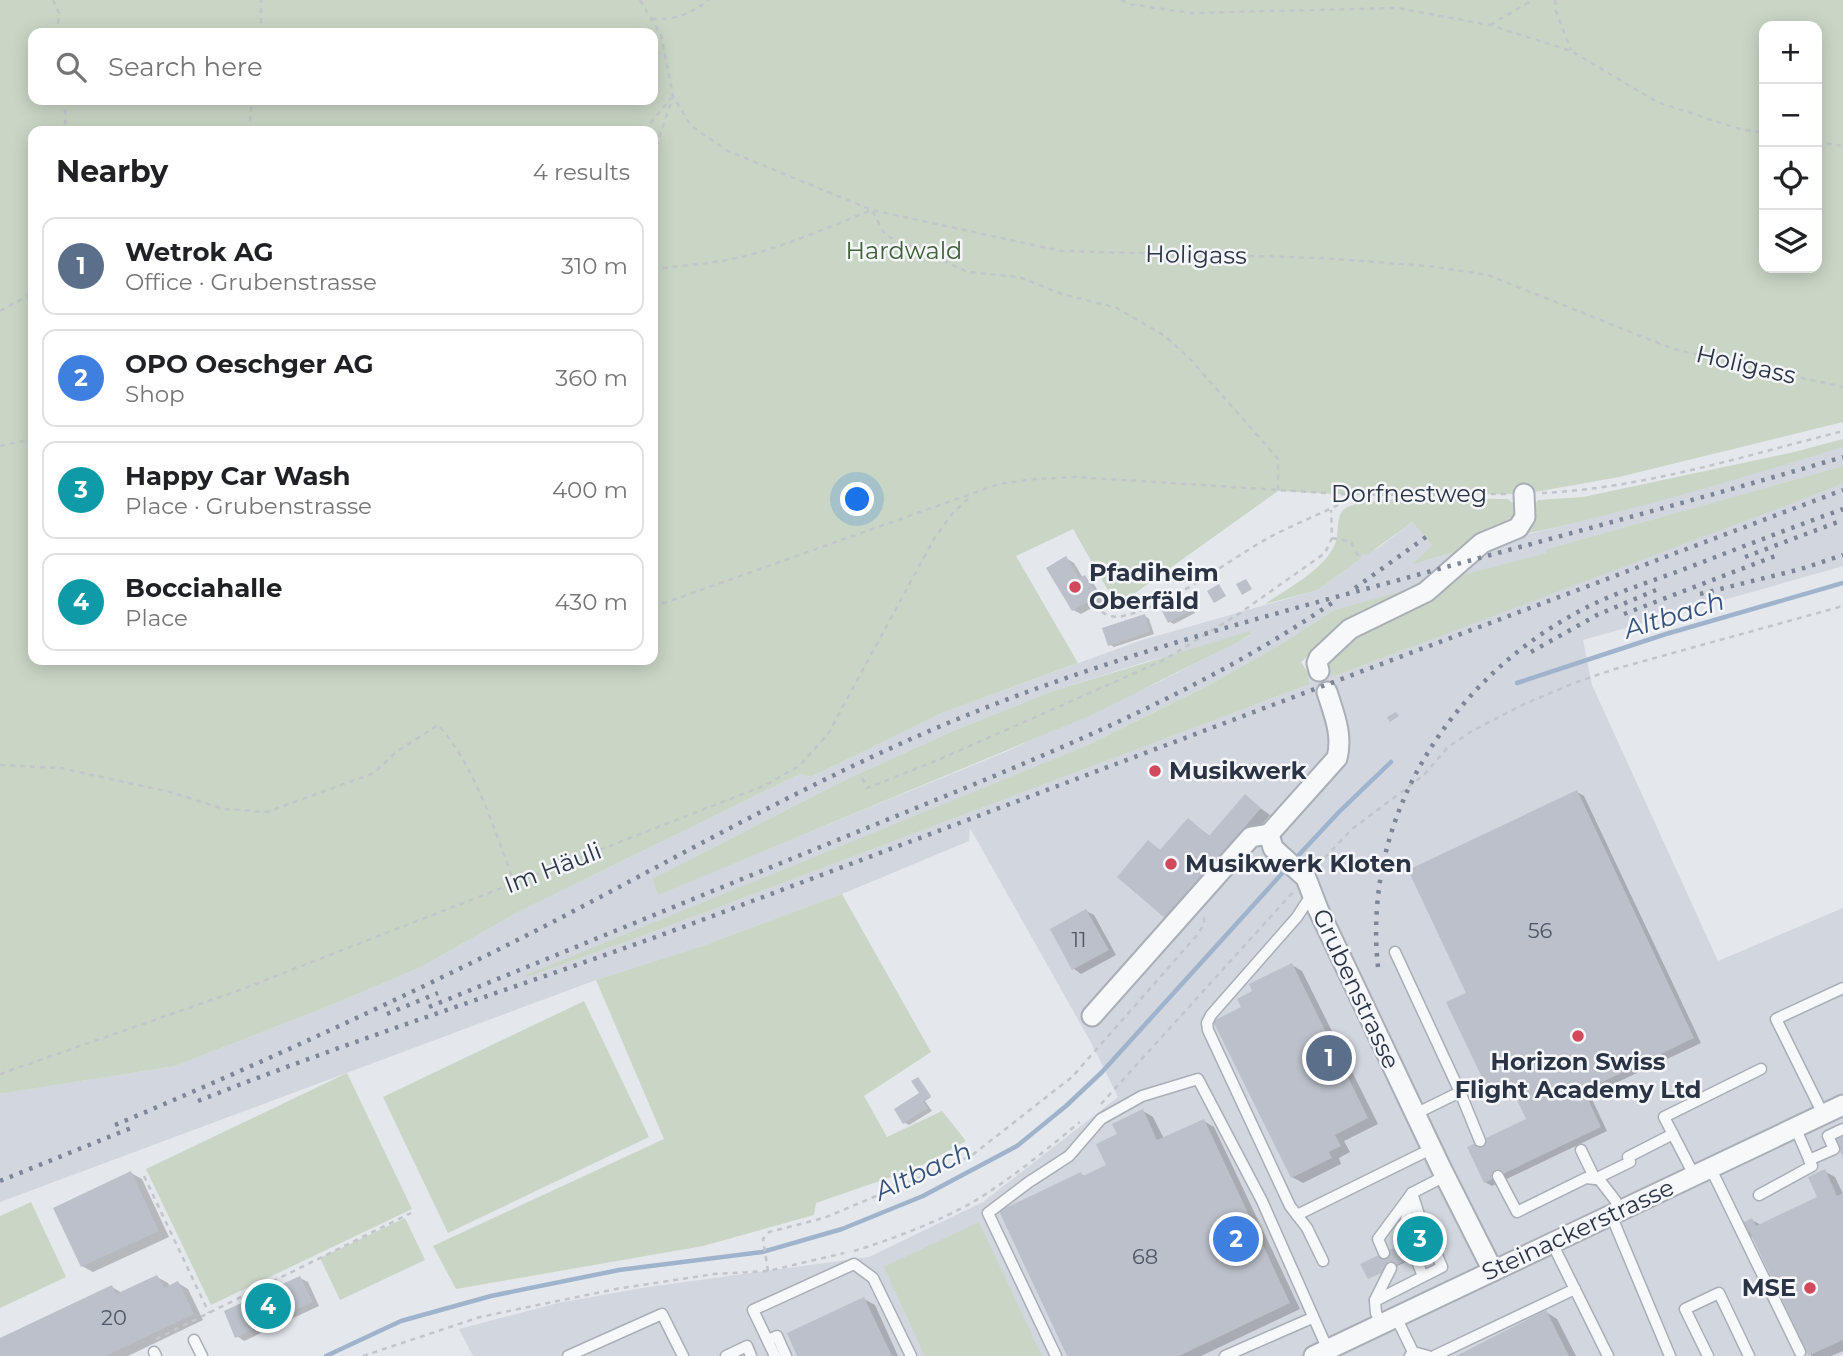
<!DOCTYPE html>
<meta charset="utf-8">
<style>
:root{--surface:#fff;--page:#f2f2f2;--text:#202124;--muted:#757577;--line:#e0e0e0;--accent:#111827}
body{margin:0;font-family:Montserrat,sans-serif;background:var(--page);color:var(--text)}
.controls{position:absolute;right:21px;top:21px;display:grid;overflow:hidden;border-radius:14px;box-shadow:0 4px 18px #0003}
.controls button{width:63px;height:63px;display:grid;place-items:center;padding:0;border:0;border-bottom:2px solid var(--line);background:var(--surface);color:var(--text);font:35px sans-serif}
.you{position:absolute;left:858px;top:500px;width:24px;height:24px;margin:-18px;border:5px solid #fff;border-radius:50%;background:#1a73e8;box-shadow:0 0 0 10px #1a73e833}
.badge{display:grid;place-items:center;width:46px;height:46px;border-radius:50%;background:var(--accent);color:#fff;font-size:23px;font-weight:700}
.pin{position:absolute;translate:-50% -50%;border:4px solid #fff;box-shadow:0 2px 7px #0006}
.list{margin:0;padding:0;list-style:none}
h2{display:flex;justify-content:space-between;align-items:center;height:91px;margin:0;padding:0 28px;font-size:30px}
h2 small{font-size:23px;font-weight:400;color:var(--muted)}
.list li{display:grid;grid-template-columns:46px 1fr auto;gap:21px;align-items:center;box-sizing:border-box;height:98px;margin:0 14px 14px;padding:0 14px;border:2px solid var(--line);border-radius:14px}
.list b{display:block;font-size:26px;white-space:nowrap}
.list p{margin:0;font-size:23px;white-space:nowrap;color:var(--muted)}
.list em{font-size:23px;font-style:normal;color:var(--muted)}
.icon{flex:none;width:38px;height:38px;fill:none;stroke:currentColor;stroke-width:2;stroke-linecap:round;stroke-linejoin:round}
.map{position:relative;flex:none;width:1843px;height:1356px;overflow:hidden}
.search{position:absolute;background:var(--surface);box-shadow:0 4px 18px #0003;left:28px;top:28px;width:630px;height:77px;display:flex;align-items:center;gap:18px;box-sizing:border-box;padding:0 24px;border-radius:14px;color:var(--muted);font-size:26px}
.panel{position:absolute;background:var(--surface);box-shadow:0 4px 18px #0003;left:28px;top:126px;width:630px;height:539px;border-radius:14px}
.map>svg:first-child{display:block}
</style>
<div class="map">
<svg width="1843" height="1356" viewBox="0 0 1843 1356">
<rect width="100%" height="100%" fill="#e4e7ec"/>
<path fill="#d2d6de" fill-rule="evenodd" d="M 1843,447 L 1843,466 L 1547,549 L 1546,553 L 1334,610 L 1283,643 L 1207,686 L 1088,745 L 527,977 L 661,929 L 1286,693 L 1310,684 L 1306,675 L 1319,671 L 1328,668 L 1332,677 L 1843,483 L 1843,566 L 1583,640 L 1592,685 L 1718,961 L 1843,908 L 1843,1354 L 1839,1356 L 473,1356 L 459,1329 L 558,1303 L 648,1287 L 869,1257 L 983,1202 L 1118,1097 L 1093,1046 L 970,828 L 969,841 L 842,894 L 705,945 L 596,980 L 0,1202 L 0,1094 L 175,1066 L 329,1006 L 421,967 L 520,911 L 800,774 L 811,777 L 942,713 L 1139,641 L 1318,590 L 1360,559 L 1363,554 L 1377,549 L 1412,522 L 1432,545 L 1415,563 L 1628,509 ZM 1251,635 L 1163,680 L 1003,753 L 658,894 L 652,879 L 845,780 L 953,731 L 1053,691 L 1148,661 Z"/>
<g fill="#c9d6c5" fill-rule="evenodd">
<path d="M 0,0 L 1843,0 L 1843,422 L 1619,477 L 1524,494 L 1357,495 L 1278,491 L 1117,606 L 1073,529 L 1016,556 L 1078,663 L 942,713 L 811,777 L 800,774 L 520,911 L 421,967 L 329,1006 L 175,1066 L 0,1094 ZM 1764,26 L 1817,26 L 1817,268 L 1764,268 ZM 33,33 L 653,33 L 653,100 L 33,100 ZM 33,131 L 653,131 L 653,660 L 33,660 Z"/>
<path d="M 1843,439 L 1843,447 C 1738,479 1632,511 1525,534 L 1534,505 L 1538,500 L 1583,497 L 1794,452 Z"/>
<path d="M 1843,466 L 1843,483 L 1832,488 L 1332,677 L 1324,663 L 1346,638 L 1448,579 L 1546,553 L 1547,549 Z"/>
<path d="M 1508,499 L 1518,508 L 1517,518 L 1463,550 L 1413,564 L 1432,545 L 1412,522 L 1367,555 L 1363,554 L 1360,559 L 1318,590 L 1265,604 C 1288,588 1322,571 1334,546 C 1340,535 1335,520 1343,510 C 1357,494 1482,499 1508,499 Z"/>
<path d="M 1425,585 L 1347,624 L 1301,662 L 1309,674 L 1307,676 L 1310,684 L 661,929 L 527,977 L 526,975 L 1088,745 L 1207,686 L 1283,643 L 1334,610 Z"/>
<path d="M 1250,631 L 1251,634 L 1236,643 L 1089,716 L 658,895 L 652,879 L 845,780 L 953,731 L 1053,691 Z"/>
<path d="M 842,894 L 931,1052 L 864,1096 L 887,1137 L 942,1111 L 966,1141 L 917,1168 L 816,1203 L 814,1215 L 703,1246 L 456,1289 L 433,1246 L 664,1139 L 596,980 L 705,945 Z"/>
<path d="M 584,1001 L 649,1137 L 448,1233 L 383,1097 Z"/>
<path d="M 347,1073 L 412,1209 L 211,1305 L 146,1169 Z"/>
<path d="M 31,1202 L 66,1277 L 0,1308 L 0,1216 Z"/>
<path d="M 405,1218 L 425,1260 L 340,1300 L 320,1258 Z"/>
<path d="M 979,1222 L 1042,1356 L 925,1356 L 884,1267 Z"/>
</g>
<g fill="#0003">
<path d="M 1066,558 L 1074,563 L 1083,578 L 1092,581 L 1104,601 L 1081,614 L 1073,610 Z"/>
<path d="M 1184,598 L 1189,601 L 1195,613 L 1174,624 L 1170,622 Z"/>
<path d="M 1145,616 L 1149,619 L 1154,634 L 1114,647 L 1109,644 Z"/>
<path d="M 1577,792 L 1584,796 L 1701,1043 L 1590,1095 L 1607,1131 L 1492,1186 L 1485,1182 L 1528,1120 L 1512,1086 L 1497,1093 L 1489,1089 L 1468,993 Z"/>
<path d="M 1245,797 L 1270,815 L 1177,924 L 1148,842 L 1162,851 L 1188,820 L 1211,837 Z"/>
<path d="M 1086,911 L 1094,915 L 1116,955 L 1081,974 L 1074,969 L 1052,930 Z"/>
<path d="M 1292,965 L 1302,971 L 1378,1124 L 1344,1141 L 1350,1152 L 1339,1158 L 1341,1164 L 1303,1183 L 1292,1177 L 1243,1008 L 1255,992 Z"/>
<path d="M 918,1079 L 931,1097 L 925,1101 L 932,1111 L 909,1125 L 905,1123 L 921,1094 Z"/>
<path d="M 1143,1111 L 1153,1117 L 1164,1139 L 1204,1121 L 1214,1127 L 1300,1309 L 1201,1356 L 1069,1356 L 1081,1174 L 1086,1177 L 1108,1166 L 1119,1135 Z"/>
<path d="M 1824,1171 L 1835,1177 L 1843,1194 L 1843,1351 L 1831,1356 L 1811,1356 L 1756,1239 L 1746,1234 L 1752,1220 L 1761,1225 L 1819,1198 Z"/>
<path d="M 131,1173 L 142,1179 L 169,1237 L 93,1272 L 82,1266 Z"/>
<path d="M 1430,1222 L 1435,1225 L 1446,1249 L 1418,1262 L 1413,1259 L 1369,1278 Z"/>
<path d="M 157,1277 L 168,1283 L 170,1287 L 178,1283 L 188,1289 L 203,1320 L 128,1356 L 0,1356 L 0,1340 L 112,1287 L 122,1293 Z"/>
<path d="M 300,1278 L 308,1282 L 319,1306 L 244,1341 L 237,1336 Z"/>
<path d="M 864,1299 L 875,1305 L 898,1356 L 799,1356 Z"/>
<path d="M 1546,1312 L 1557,1319 L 1576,1356 L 1460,1356 Z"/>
</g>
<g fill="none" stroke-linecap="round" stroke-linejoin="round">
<g stroke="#9fb4cc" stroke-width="4.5">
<path d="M 1517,683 L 1666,634 L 1843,583"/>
<path d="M 1295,859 L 1339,812 L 1391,762"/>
<path d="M 326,1356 L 401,1321 L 491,1296 L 619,1270 L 762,1252 L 842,1229 L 923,1196 L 1017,1146 L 1066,1106 L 1102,1072 L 1287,868"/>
</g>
</g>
<g fill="#bbc0ca">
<path d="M 1066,556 L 1079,578 L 1085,575 L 1098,596 L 1072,611 L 1046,568 Z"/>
<path d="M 1246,579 L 1252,589 L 1242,595 L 1236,584 Z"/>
<path d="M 1219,584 L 1226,596 L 1214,603 L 1207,591 Z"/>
<path d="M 1184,596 L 1192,610 L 1168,623 L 1161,609 Z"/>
<path d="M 1145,614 L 1150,632 L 1108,646 L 1102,628 Z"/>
<path d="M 1396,712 L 1399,716 L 1390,722 L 1387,717 Z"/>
<path d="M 1577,790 L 1694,1038 L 1584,1091 L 1601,1127 L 1484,1183 L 1467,1147 L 1526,1119 L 1508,1081 L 1488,1090 L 1446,1002 L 1466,993 L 1408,870 Z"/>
<path d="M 1245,794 L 1261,808 L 1166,919 L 1117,877 L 1148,840 L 1160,850 L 1188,818 L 1209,836 Z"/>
<path d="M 1086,909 L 1109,950 L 1072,970 L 1050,929 Z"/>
<path d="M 1292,963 L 1368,1118 L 1335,1135 L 1341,1146 L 1329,1152 L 1332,1158 L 1291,1178 L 1213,1021 L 1241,1007 L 1237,999 L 1252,991 L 1249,984 Z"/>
<path d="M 918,1077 L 931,1096 L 923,1101 L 928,1108 L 903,1124 L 894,1109 L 919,1093 L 911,1081 Z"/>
<path d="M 1143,1109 L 1157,1140 L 1204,1119 L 1290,1303 L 1179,1356 L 1067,1356 L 999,1211 L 1081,1172 L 1083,1176 L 1106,1165 L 1096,1144 L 1117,1134 L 1112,1124 Z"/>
<path d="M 1843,1135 L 1843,1157 L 1835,1139 Z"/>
<path d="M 1825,1169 L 1837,1196 L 1843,1193 L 1843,1340 L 1808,1356 L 1750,1232 L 1745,1235 L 1740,1224 L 1752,1218 L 1756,1226 L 1817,1197 L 1808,1177 Z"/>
<path d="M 131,1171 L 159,1231 L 81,1267 L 53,1208 Z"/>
<path d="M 1430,1221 L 1442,1247 L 1412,1261 L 1411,1258 L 1368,1279 L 1360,1264 L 1404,1243 L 1400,1235 Z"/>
<path d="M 157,1275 L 164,1288 L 178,1281 L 194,1314 L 106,1356 L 0,1356 L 0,1338 L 112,1285 L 116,1294 Z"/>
<path d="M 300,1276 L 313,1302 L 235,1338 L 224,1311 Z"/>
<path d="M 864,1297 L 892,1356 L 797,1356 L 787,1333 Z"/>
<path d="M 1546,1310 L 1569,1356 L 1456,1356 Z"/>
</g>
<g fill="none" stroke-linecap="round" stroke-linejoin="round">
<defs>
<g id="service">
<path d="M 1312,894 L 1297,917 L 1211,1015 L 1207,1023 L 1208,1030 L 1290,1206 L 1307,1228 L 1323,1261"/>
<path d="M 1395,952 L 1460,1092 L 1415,1114"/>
<path d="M 1460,1092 L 1480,1141"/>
<path d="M 1823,1114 L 1776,1019 L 1843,988"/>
<path d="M 1581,1150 L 1595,1179"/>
<path d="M 1809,1160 L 1834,1149 L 1828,1136 L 1843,1129"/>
<path d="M 1710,1167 L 1800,1352"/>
<path d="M 1694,1175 L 1664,1117 L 1761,1069"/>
<path d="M 1498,1176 L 1517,1212 L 1586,1178 L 1595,1179 L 1630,1162 L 1628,1157 L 1673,1134"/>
<path d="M 1598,1178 L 1615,1200 L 1620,1210"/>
<path d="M 1759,1195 L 1812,1166 L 1795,1127"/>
<path d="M 1297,1215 L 1431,1149"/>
<path d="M 1611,1215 L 1670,1356"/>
<path d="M 1422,1224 L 1412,1193 L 1445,1176"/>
<path d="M 1403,1233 L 1411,1197"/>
<path d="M 1552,1243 L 1608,1356"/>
<path d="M 1384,1253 L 1378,1239 L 1412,1193"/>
<path d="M 1416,1259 L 1423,1276"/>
<path d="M 1375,1300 L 1391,1268"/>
<path d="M 1396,1317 L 1413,1352 L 1410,1356"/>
<path d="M 1382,1324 L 1376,1313 L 1375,1301 L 1442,1267 L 1435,1250"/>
<path d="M 194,1340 L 202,1356"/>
<path d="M 768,1340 L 777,1336 L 786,1356"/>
<path d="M 154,1352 L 156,1356"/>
<path d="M 1413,1352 L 1428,1356"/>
<path d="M 568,1356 L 662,1314 L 683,1356"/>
<path d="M 726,1356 L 747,1346 L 751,1356"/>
<path d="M 775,1356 L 753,1310 L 854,1264 L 873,1278 L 911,1356"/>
<path d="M 1056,1356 L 988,1213 L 1029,1182 L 1069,1156 L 1101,1119 L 1142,1096 L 1198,1079 L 1262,1201 L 1328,1350"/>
<path d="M 1225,1356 L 1312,1318"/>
<path d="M 1434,1356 L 1575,1289"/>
<path d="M 1708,1356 L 1685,1309 L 1719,1293 L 1749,1356"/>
</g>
<g id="minor">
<path d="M 1319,671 L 1317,663 L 1319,658 L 1350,629 L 1426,592 L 1482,543 L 1518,528 L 1525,517 L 1524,494"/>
<path d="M 1269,834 L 1273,848 L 1306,878 L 1318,909 L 1441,1168 L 1493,1271"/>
<path d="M 1269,834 L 1337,758 C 1343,735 1334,714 1327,692"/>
<path d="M 1092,1016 L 1251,837 L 1269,834"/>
<path d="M 1314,1356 L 1843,1105"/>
</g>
</defs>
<use href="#service" stroke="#a9aeb7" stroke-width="13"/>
<use href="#minor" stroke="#a9aeb7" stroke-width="23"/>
<g stroke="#c2c5cb" stroke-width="2.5" stroke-dasharray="5 5" stroke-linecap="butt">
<path d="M 53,0 L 59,13 L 57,33"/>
<path d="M 640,0 L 661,35 L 673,96 L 691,126 L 728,151 L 872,210 L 1061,251 L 1322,258 L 1428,266 L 1488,275 L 1673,349 L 1843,387"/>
<path d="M 1121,0 L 1129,4 L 1191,13 L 1397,8 L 1490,25 L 1571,51 L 1657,102 L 1736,128 L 1764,133"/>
<path d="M 1555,0 L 1556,11 L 1571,50"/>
<path d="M 652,19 C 677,20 689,14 709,0"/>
<path d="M 1490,25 L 1533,0"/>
<path d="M 261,33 L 261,0"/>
<path d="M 62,100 L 66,115 L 64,131"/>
<path d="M 249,131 L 252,100"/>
<path d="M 644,131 L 671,98"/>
<path d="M 1817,142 L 1843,146"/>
<path d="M 653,156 L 673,96"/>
<path d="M 653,270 C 685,264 718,264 749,255 C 791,244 831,226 872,210 L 885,235 L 968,272 L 1019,277 L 1062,294 L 1117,308 L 1165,336 L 1191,360 L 1278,459 L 1278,491"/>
<path d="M 0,311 L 33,293"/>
<path d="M 0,446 L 33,439"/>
<path d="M 1542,493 C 1644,488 1744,456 1843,431"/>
<path d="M 1332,538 L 1351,542 L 1360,559"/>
<path d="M 1094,606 C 1101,613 1112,619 1123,616 C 1172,605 1225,562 1270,537 C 1298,522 1329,511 1357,495"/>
<path d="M 653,607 L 999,484 L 1036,479 L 1076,477 L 1357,495 L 1507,494"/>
<path d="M 0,765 L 60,768 L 170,792 L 224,809 L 267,812 L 374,773 L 396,752 L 438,725 C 475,765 495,832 514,882"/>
<path d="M 862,778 L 867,788 L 938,760 L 1164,660 L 1240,613 L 1325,553 L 1332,538 L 1331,510"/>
<path d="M 1318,865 L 1351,830 L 1423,776 L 1448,747 L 1472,731 L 1522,705 L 1574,683 L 1615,669 L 1843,606"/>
<path d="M 0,1074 L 240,990 L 766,785 L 799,766 L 828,734 L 935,537 L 952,514 L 969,498"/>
<path d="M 1101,1104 L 1294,891"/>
<path d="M 144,1176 L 209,1313"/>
<path d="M 854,1251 C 890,1240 940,1221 973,1202 C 1011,1179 1046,1150 1080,1122"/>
<path d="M 768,1271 L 763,1239 L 769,1232 L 824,1218 L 971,1156 L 1072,1077 L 1198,934 L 1204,924 L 1204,917"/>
<path d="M 156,1339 L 411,1213"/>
<path d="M 363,1356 L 480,1317 L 616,1289 L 714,1274 L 768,1271 L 844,1253"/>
</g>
<use href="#service" stroke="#f7f8fa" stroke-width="10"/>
<use href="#minor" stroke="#f7f8fa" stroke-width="19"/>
<g stroke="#7d8696" stroke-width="4.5" stroke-dasharray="3.5 7" stroke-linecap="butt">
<path d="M 1745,557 L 1843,520"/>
<path d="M 1355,588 L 1426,537"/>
<path d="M 1700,594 L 1801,569 L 1843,555"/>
<path d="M 1624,614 L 1778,555"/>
<path d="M 1531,652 L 1597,615 L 1656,590"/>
<path d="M 1378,967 C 1362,819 1448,683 1576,613 C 1608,595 1644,584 1679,571 C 1734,550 1788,529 1843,509"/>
<path d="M 429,1007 C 581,945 732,883 884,821 C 1039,758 1196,696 1335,601"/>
<path d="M 387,1014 L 438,993"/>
<path d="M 198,1101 C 364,1035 535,982 702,920 L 1843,490"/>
<path d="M 115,1125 C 262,1063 406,997 547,925 C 680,856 810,781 948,723 C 1089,664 1236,624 1384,584 C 1537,542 1690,502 1843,457"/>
<path d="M 0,1181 L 131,1128"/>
</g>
</g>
<g fill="#d1495b" stroke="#f4f6f9" stroke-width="2.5">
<circle cx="1075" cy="587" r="7"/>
<circle cx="1155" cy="771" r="7"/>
<circle cx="1171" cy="864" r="7"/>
<circle cx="1578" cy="1036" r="7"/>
<circle cx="1810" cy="1288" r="7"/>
</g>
<g text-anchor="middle" stroke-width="5" stroke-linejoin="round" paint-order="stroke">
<g font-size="21" fill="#4f5766">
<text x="1540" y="938">56</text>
<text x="1079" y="947">11</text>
<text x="1145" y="1264">68</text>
<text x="114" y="1325">20</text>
</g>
<g font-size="24" fill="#3f6138" stroke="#f4f6f9">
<text x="904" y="259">Hardwald</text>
</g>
<g font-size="24" fill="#2b3445" stroke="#f4f6f9">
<text transform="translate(1196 255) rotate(1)" y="8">Holigass</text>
<text transform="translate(1746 365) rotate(13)" y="8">Holigass</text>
<text x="1409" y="502">Dorfnestweg</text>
<text transform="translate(553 868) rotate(-21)" y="8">Im Häuli</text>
<text transform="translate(1356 989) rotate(65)" y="8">Grubenstrasse</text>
<text transform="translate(1578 1230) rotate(-25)" y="8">Steinackerstrasse</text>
</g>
<g font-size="24" font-weight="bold" fill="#2b3445" stroke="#f4f6f9" text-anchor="start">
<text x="1089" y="581">Pfadiheim<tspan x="1089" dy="28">Oberfäld</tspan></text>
<text x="1169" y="779">Musikwerk</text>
<text x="1185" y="872">Musikwerk Kloten</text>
<text x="1578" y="1070" text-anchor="middle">Horizon Swiss<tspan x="1578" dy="28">Flight Academy Ltd</tspan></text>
<text x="1796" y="1296" text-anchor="end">MSE</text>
</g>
<g font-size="26" font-style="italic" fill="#34527a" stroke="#f4f6f9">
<text transform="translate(1674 615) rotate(-17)" y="9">Altbach</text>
<text transform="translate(923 1171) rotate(-25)" y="9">Altbach</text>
</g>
</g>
</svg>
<div class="controls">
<button>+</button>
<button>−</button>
<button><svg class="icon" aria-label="locate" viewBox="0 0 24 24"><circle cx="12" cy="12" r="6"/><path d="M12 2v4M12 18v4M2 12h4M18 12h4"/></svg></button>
<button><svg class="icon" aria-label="layers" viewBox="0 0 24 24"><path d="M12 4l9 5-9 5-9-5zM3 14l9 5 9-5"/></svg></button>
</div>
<div class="you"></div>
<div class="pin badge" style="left:1329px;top:1058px;background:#5c6f8a">1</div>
<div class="pin badge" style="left:1236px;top:1239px;background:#3f7fe0">2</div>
<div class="pin badge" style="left:1420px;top:1239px;background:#0f9aa8">3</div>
<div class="pin badge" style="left:268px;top:1306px;background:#0f9aa8">4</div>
<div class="search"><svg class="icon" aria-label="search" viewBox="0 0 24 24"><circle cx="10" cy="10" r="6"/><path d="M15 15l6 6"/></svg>Search here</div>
<section class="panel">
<h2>Nearby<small>4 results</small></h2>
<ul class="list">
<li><span class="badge" style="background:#5c6f8a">1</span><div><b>Wetrok AG</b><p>Office · Grubenstrasse</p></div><em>310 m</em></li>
<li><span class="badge" style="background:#3f7fe0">2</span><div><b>OPO Oeschger AG</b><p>Shop</p></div><em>360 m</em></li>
<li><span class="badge" style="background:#0f9aa8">3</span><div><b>Happy Car Wash</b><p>Place · Grubenstrasse</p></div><em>400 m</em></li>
<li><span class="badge" style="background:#0f9aa8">4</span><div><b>Bocciahalle</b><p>Place</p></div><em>430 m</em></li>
</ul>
</section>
</div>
